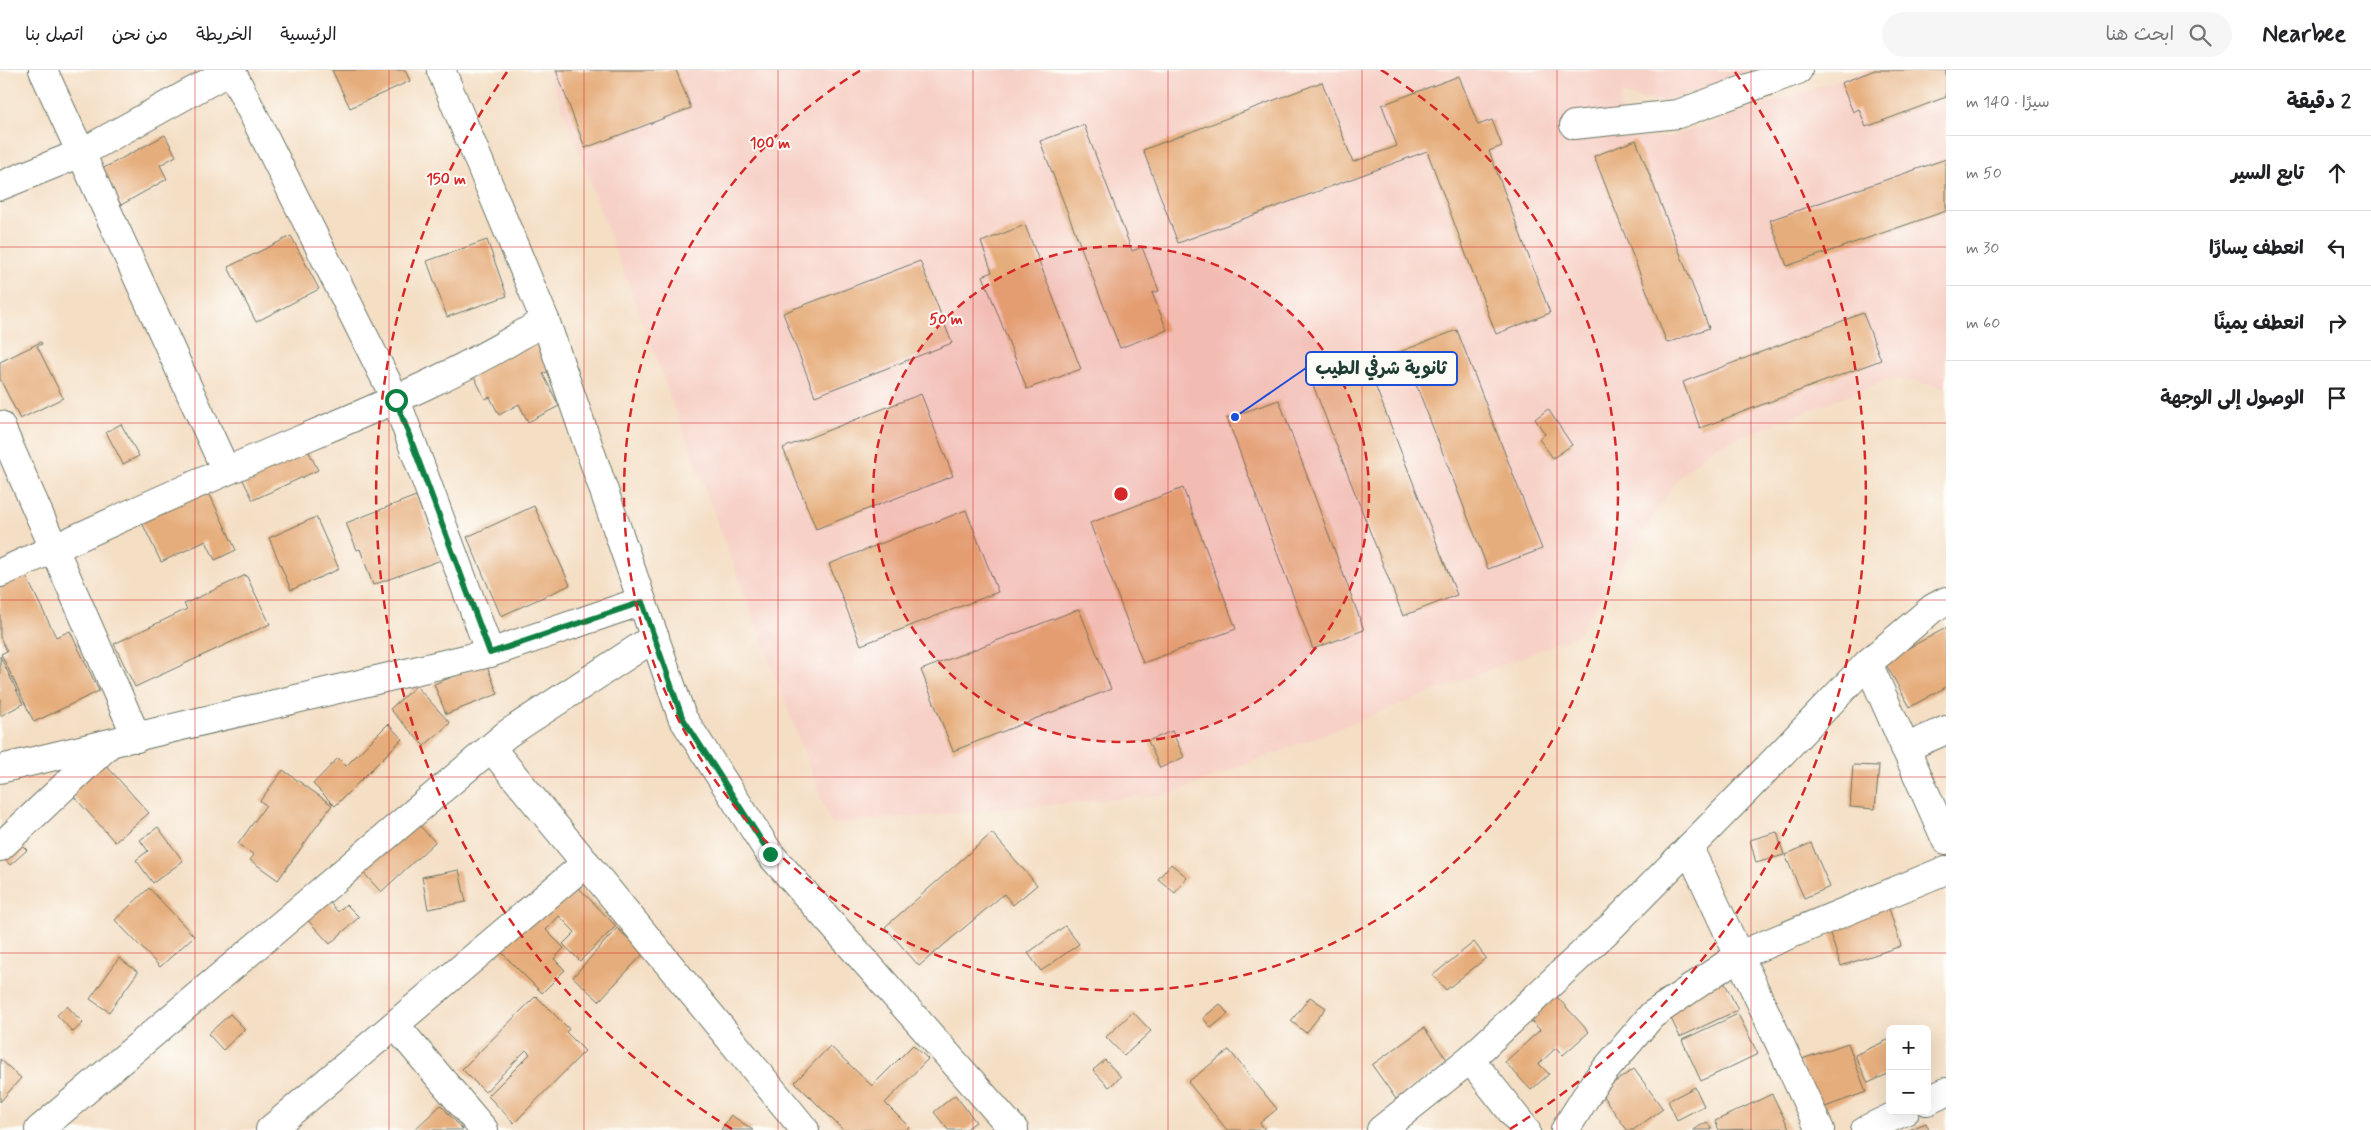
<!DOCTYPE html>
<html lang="ar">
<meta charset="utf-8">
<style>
:root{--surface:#fff;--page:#f6f6f6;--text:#202124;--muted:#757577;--line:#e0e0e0}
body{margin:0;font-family:Mynerve,"Playpen Sans Arabic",sans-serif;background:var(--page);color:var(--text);direction:rtl}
.controls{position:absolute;right:15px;bottom:15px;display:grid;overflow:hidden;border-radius:8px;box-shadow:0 5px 20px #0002}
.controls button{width:45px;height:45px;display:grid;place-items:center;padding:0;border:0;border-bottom:1px solid var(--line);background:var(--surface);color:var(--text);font:25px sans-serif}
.stop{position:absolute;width:15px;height:15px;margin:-11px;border:4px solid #0b8043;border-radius:50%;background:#fff}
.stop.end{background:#0b8043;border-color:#fff;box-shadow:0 1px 5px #0008}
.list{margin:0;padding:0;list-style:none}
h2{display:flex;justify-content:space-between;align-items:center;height:65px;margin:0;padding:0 20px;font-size:21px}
h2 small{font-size:16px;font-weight:400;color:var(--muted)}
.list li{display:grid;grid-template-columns:32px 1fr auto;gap:15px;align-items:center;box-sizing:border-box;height:75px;padding:0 20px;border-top:1px solid var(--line)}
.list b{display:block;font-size:19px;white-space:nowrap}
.list em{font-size:16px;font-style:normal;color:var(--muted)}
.icon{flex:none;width:28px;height:28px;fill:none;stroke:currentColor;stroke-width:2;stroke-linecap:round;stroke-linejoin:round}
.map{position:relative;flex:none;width:1946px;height:1060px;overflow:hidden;direction:ltr}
header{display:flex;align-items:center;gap:30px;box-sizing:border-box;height:70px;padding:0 25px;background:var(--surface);border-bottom:1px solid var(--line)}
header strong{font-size:24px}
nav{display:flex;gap:28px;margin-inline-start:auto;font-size:18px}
.search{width:350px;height:45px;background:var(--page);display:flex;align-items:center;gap:12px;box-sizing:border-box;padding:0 18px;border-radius:28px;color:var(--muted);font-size:19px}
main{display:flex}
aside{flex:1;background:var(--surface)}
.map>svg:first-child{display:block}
</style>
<header>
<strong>Nearbee</strong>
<div class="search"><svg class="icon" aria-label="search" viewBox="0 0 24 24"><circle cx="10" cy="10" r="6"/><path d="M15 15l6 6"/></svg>ابحث هنا</div>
<nav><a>الرئيسية</a><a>الخريطة</a><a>من نحن</a><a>اتصل بنا</a></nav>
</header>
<main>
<aside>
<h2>2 دقيقة<small>سيرًا · 140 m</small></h2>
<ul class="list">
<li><svg class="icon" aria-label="ahead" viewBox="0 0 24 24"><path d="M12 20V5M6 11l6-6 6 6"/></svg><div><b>تابع السير</b></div><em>50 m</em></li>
<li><svg class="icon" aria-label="left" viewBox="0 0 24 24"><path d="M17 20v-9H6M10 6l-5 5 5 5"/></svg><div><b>انعطف يسارًا</b></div><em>30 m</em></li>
<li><svg class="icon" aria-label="right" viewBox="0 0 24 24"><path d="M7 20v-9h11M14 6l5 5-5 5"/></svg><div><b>انعطف يمينًا</b></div><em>60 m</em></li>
<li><svg class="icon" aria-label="arrive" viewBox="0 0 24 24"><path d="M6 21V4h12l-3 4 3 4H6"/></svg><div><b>الوصول إلى الوجهة</b></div></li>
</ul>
</aside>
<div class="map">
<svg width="1946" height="1060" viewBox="0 0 1946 1060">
<rect width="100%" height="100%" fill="#fdfcf7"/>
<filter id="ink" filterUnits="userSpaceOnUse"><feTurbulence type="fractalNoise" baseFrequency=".02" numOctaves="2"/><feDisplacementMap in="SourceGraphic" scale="10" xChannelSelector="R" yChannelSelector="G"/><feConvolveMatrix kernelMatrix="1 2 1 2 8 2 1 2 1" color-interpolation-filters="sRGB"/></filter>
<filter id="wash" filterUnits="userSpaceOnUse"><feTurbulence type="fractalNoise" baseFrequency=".0096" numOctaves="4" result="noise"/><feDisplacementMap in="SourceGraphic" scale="20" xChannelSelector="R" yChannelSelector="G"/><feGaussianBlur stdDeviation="1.12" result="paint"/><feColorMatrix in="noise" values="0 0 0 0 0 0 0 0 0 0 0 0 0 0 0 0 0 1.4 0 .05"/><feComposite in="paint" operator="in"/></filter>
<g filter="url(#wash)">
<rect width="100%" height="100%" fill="#f4dec4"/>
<path fill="#f7d1c7" d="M 548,0 L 1754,0 L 1662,33 L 1621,24 L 1618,68 L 1669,67 L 1869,0 L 1946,0 L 1946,317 L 1893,308 L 1712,378 L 1678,408 L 1578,565 L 1170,724 L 831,754 Z"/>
<g id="blocks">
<g fill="#e6ad7b">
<path d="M 332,0 L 405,0 L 410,11 L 350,38 Z"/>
<path d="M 556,0 L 676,0 L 691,38 L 585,78 Z"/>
<path d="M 1875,0 L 1946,0 L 1946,27 L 1866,57 L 1859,39 L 1853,42 L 1841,13 Z"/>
<path d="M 1459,6 L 1478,55 L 1492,50 L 1502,76 L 1489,81 L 1550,243 L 1496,264 L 1427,81 L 1178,173 L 1143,80 L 1322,12 L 1353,92 L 1397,76 L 1382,35 Z"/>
<path d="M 1084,55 L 1132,181 L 1142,177 L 1159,221 L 1152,223 L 1167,260 L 1120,278 L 1040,71 Z"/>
<path d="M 165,65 L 176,86 L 160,95 L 167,109 L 121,135 L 102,99 Z"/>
<path d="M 1636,70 L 1709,258 L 1667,273 L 1594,86 Z"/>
<path d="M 1946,89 L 1946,141 L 1787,196 L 1770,150 Z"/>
<path d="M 1025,155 L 1081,299 L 1027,319 L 983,206 L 992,202 L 981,172 Z"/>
<path d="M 291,166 L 319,219 L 256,252 L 228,197 Z"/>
<path d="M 487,170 L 507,226 L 447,247 L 427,191 Z"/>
<path d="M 920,191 L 952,273 L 815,326 L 783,243 Z"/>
<path d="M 1863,243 L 1881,290 L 1700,358 L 1683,312 Z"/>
<path d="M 531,258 L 552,299 L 543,304 L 559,336 L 528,352 L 519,334 L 499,345 L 490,327 L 485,329 L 466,290 Z"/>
<path d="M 1457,260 L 1542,479 L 1488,499 L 1407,291 L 1371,305 L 1457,525 L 1403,546 L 1313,315 Z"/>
<path d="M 41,272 L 42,274 L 37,276 L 63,328 L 20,349 L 0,309 L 0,292 Z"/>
<path d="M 921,324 L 953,406 L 816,459 L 783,378 Z"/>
<path d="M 1279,330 L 1364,560 L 1313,579 L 1227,348 Z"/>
<path d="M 1548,339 L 1572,375 L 1553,388 L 1539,369 L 1545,364 L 1535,349 Z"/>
<path d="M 121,354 L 139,386 L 123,394 L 106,362 Z"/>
<path d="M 301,366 L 318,400 L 253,430 L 236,396 Z"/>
<path d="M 200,404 L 236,480 L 215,490 L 206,471 L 161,492 L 134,436 Z"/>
<path d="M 1183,418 L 1236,559 L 1143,593 L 1090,453 Z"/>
<path d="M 416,426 L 441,490 L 373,515 L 360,479 L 357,480 L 346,453 Z"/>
<path d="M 534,436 L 570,515 L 501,546 L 467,467 Z"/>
<path d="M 966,440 L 998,522 L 861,575 L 829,494 Z"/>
<path d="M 316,447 L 339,499 L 291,520 L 269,468 Z"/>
<path d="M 21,496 L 56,567 L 70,561 L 99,621 L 34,652 L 1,584 L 7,581 L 0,567 L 0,506 Z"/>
<path d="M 246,505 L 270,554 L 135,617 L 114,574 L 187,539 L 184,534 Z"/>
<path d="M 1079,539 L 1111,619 L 953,681 L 921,600 Z"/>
<path d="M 1946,558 L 1946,617 L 1910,637 L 1884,591 Z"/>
<path d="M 0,586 L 23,634 L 0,646 Z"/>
<path d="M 486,594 L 498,624 L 446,644 L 434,614 Z"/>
<path d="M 416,616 L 450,653 L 424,676 L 390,639 Z"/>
<path d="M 388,654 L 402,669 L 335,736 L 313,714 L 338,688 L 346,696 Z"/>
<path d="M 1172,661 L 1184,687 L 1160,698 L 1148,671 Z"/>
<path d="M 102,691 L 149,743 L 115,772 L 69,721 Z"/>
<path d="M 1853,695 L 1879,696 L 1875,739 L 1850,737 Z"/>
<path d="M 283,700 L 332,735 L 278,810 L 250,790 L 254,785 L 238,774 L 266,735 L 260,731 Z"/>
<path d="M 404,739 L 435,772 L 381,822 L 350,788 Z"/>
<path d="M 158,757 L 183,791 L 153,813 L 136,790 L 148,781 L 140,770 Z"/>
<path d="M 1777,762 L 1784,785 L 1756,793 L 1750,770 Z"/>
<path d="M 992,763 L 1037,815 L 1013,835 L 1004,824 L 919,896 L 885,857 Z"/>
<path d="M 16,769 L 27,780 L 10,795 L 0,784 Z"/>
<path d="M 1811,773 L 1830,817 L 1804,828 L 1785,785 Z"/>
<path d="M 1171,794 L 1187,807 L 1175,823 L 1158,809 Z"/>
<path d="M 459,800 L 466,832 L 428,839 L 422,807 Z"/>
<path d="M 563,802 L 616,856 L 580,891 L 563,874 L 575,862 L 559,846 L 546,860 L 564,878 L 554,889 L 565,900 L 542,923 L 492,873 Z"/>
<path d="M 149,818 L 194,866 L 160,897 L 115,850 Z"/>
<path d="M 322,824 L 338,842 L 346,834 L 359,847 L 330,874 L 301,843 Z"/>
<path d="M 1887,832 L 1901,876 L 1841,896 L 1826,852 Z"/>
<path d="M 1065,856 L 1079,874 L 1041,901 L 1028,883 Z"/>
<path d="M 617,858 L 644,883 L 599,931 L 573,907 Z"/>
<path d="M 1474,872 L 1486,888 L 1446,920 L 1433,905 Z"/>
<path d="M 119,888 L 138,902 L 109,942 L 90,929 Z"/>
<path d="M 1716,895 L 1738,940 L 1680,967 L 1658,922 Z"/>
<path d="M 1548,917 L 1589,962 L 1563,985 L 1556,978 L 1539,994 L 1549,1004 L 1531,1020 L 1505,992 L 1540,960 L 1522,940 Z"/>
<path d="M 536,926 L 569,959 L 566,962 L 585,981 L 514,1053 L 488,1026 L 530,984 L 526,980 L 485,1022 L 462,999 Z"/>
<path d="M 1310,927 L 1326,938 L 1306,963 L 1291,951 Z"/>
<path d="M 1220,934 L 1228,944 L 1211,958 L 1203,948 Z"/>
<path d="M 67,936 L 83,953 L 73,962 L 57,945 Z"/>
<path d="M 1133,942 L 1151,961 L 1124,986 L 1106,967 Z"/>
<path d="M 230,944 L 245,959 L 223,980 L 208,964 Z"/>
<path d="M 1738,944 L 1758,984 L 1701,1011 L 1682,970 Z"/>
<path d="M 1424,958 L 1448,991 L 1396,1029 L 1372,995 Z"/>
<path d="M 1890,969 L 1890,1003 L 1868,1013 L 1855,985 Z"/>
<path d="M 1848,973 L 1866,1022 L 1817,1040 L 1799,990 Z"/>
<path d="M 913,975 L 928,989 L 885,1033 L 909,1057 L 906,1060 L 843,1060 L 795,1012 L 830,976 L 872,1016 Z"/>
<path d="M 1229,980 L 1277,1039 L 1260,1053 L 1265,1060 L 1227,1060 L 1188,1012 Z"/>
<path d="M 0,989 L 21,1008 L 0,1032 Z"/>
<path d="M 1105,990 L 1121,1007 L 1109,1017 L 1093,1000 Z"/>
<path d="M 1634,999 L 1663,1039 L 1633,1060 L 1627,1060 L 1600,1022 Z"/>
<path d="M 1695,1017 L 1704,1036 L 1677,1050 L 1668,1031 Z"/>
<path d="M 1772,1024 L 1789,1058 L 1719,1060 L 1715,1051 Z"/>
<path d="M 955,1025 L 976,1052 L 965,1060 L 948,1060 L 934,1042 Z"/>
<path d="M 441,1035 L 463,1060 L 414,1060 Z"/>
<path d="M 731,1045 L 753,1060 L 721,1060 Z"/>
<path d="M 1707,1052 L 1712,1060 L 1693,1060 Z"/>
<path d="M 1926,1053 L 1929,1060 L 1909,1060 Z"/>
</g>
</g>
</g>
<g filter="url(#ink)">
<use href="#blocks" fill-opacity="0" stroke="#6a7566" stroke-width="1"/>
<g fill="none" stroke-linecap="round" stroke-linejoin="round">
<defs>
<g id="minor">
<path d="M 43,0 L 226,401"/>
<path d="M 231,0 L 396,330 L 490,583"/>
<path d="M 441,0 L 545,250 L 682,647 L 770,784 L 1014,1060"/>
<path d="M 1574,55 L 1678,44 L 1798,0"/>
<path d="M 0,116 L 81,83 L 231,0"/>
<path d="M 0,355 L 137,668"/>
<path d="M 0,503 C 86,464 172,424 259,387 C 356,346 456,308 545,250"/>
<path d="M 1868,593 L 1946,770"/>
<path d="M 491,678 L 805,1060"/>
<path d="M 1905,678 L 1946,660"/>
<path d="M 0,699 L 490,583 L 642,531"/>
<path d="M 0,777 L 107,676"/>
<path d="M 1689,778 L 1820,1060"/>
<path d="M 396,956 L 484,1060"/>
<path d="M 1470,989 L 1526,1060"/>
<path d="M 1927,1031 L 1946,1022"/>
<path d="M 39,1060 L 507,664 L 655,567"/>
<path d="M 270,1060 L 586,793"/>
<path d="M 1381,1060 L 1470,989 L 1614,854 L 1755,711 L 1868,593 L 1933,538 L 1946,531"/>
<path d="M 1565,1060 L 1595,1012 L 1652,945 L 1740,885 L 1946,800"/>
<path d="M 1865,1060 L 1905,1041"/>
</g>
</defs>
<use href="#minor" stroke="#6a7566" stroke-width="30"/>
<use href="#minor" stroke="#fff" stroke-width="28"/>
</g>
</g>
<g fill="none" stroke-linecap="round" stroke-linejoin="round" filter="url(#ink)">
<path stroke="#0b8043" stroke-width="6" d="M 396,330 L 490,583 L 642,532 L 682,647 L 770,784"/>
</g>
<path fill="none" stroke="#d62828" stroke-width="1" stroke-opacity="0.55" d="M 195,0 L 195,1060M 389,0 L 389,1060M 584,0 L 584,1060M 778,0 L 778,1060M 973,0 L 973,1060M 1168,0 L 1168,1060M 1362,0 L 1362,1060M 1557,0 L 1557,1060M 1751,0 L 1751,1060M 0,177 L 1946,177M 0,353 L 1946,353M 0,530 L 1946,530M 0,707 L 1946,707M 0,883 L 1946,883"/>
<circle cx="1121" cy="424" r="248" fill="#d62828" fill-opacity=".12"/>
<g fill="none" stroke="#d62828" stroke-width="2.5" stroke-dasharray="9 6">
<circle cx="1121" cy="424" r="248"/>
<path d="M1381 0A497 497 0 1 1 861 0"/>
<path d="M732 1059A745 745 0 0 1 507 2M1735 2A745 745 0 0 1 1510 1059"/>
</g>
<circle cx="1121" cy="424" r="8" fill="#d62828" stroke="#fdfcf7" stroke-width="2.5"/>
<g font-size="15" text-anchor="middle" font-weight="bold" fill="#d62828" stroke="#fdfcf7" stroke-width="4" stroke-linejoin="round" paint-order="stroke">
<text x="770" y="78">100 m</text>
<text x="446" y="114">150 m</text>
<text x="946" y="254">50 m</text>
</g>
<path fill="none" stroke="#1d4ed8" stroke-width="2" d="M1235 347L1306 298"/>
<circle fill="#1d4ed8" stroke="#fdfcf7" stroke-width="2" cx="1235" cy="347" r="5"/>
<rect fill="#fdfcf7" stroke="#1d4ed8" stroke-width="2" x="1306" y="282" width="151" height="33" rx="5"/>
<g font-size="18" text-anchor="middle" font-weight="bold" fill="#1f3d34">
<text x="1381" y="304">ثانوية شرفي الطيب</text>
</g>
</svg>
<div class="controls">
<button>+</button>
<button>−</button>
</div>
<div class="stop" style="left:396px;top:330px"></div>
<div class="stop end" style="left:770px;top:784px"></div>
</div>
</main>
